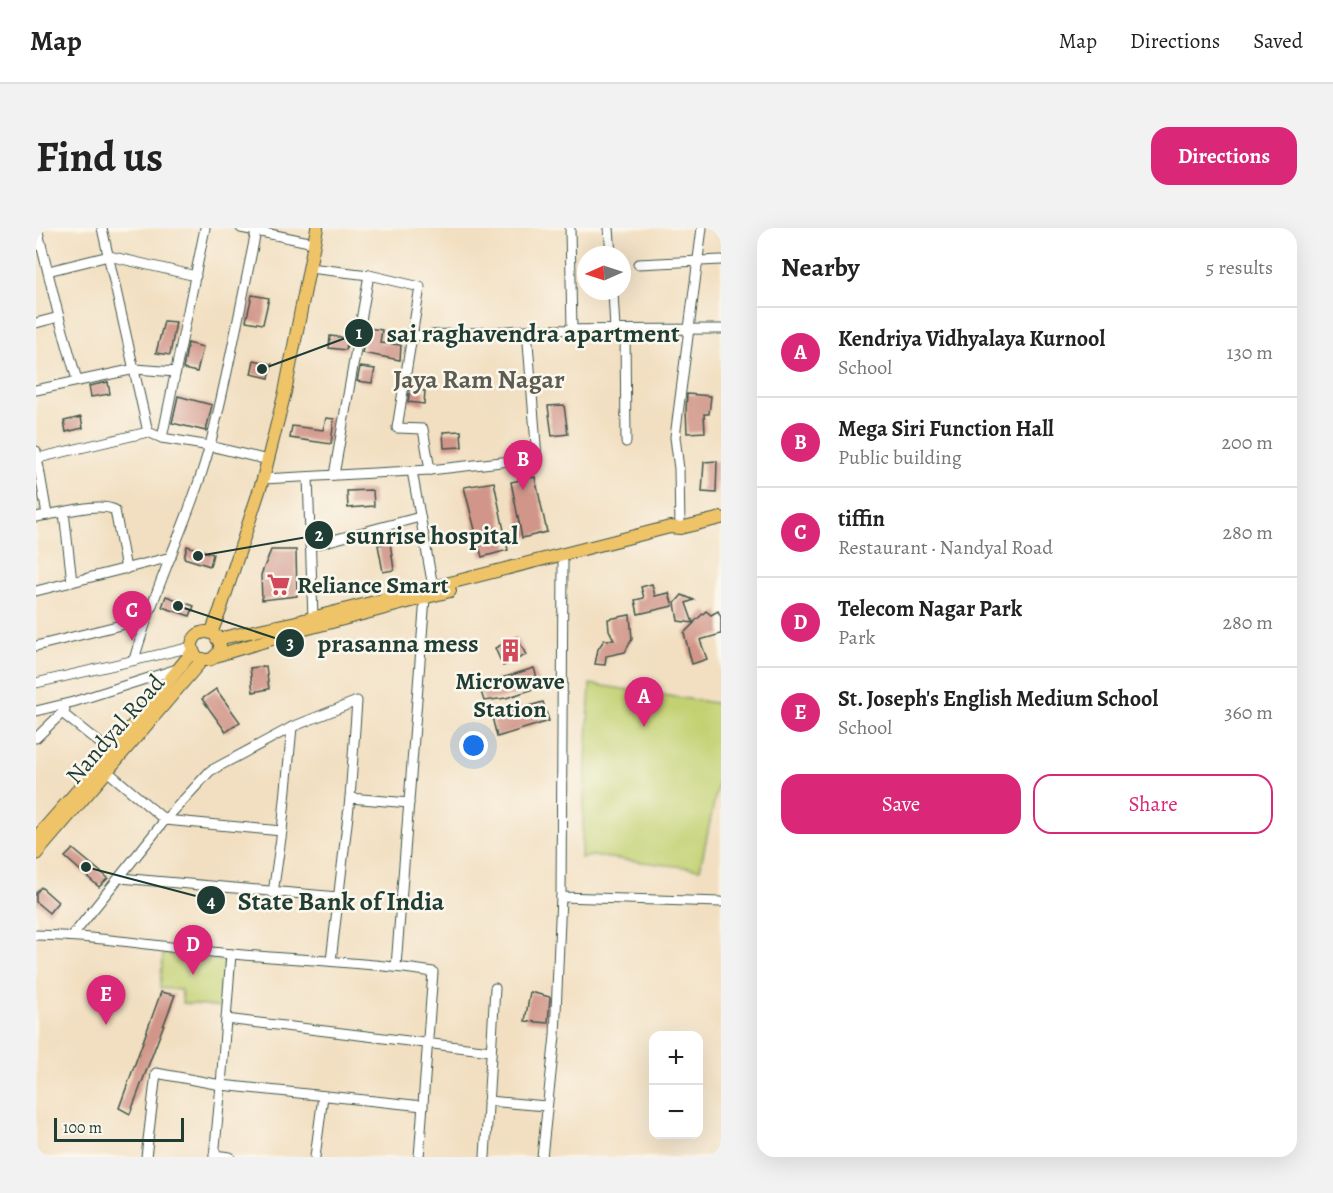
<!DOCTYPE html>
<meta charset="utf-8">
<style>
:root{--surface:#fff;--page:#f2f2f2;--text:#222;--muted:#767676;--line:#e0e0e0;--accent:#db2777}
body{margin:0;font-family:Alegreya,serif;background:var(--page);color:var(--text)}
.controls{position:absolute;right:18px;bottom:18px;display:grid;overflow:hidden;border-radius:12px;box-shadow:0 6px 24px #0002}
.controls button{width:54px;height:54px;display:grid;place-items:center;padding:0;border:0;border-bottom:2px solid var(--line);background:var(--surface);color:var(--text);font:30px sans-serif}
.compass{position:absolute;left:541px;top:18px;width:54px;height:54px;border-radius:50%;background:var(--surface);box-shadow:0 6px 24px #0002;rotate:267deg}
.scale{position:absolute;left:18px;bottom:15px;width:130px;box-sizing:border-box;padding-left:6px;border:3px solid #1f3d34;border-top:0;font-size:16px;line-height:21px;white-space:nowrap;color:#1f3d34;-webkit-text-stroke:4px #fbf7ec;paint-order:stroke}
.you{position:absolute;left:438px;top:518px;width:21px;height:21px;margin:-15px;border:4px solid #fff;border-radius:50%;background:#1a73e8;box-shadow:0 0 0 9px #1a73e833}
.badge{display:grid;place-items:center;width:39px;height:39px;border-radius:50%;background:var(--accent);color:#fff;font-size:20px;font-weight:700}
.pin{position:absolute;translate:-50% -50px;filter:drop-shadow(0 2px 3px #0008)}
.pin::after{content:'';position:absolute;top:32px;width:21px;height:18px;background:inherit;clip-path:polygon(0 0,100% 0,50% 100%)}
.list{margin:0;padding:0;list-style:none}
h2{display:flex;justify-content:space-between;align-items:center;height:78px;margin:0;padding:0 24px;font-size:26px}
h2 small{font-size:20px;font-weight:400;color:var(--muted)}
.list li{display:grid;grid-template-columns:39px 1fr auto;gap:18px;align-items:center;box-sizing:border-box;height:90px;padding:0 24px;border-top:2px solid var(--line)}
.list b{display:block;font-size:22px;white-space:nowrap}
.list p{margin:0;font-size:20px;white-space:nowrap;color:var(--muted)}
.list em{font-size:20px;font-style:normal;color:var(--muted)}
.actions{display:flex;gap:12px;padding:18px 24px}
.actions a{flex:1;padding:14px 0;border:2px solid var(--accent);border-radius:18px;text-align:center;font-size:21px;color:var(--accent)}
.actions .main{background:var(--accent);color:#fff}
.map{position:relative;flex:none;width:685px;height:929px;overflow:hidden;border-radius:18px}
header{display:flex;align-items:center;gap:36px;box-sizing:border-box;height:84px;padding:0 30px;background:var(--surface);border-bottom:2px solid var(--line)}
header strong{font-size:28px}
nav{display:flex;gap:33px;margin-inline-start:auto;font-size:21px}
.intro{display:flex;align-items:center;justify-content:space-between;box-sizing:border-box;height:144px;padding:0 36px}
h1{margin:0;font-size:42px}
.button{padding:15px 27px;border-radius:18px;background:var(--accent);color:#fff;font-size:21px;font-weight:700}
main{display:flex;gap:36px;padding:0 36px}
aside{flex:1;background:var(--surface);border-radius:18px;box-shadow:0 6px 24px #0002}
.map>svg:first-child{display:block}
</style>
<header>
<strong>Map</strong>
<nav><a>Map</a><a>Directions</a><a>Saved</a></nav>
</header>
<div class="intro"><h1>Find us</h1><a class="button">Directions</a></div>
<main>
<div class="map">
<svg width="685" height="929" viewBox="0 0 685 929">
<rect width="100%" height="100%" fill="#fbf7ec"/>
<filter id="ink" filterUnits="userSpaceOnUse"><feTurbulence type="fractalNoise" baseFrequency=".0167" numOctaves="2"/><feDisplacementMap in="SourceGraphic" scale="12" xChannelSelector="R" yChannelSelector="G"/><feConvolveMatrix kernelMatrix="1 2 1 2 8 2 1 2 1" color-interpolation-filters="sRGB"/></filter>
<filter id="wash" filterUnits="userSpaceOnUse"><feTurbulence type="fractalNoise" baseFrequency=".008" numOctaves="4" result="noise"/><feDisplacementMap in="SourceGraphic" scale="24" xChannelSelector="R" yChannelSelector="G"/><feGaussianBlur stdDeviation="1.35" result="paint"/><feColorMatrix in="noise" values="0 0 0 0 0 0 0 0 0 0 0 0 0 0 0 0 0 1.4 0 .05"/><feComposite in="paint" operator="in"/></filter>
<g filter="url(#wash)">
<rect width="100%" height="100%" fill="#f2dfc1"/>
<g fill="#c3d172" stroke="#718753" stroke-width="1.5">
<path d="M 554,456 L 685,476 L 685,542 L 664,641 L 557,628 L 545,630 Z"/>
<path d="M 127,726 L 189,733 L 185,779 L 147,775 L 145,762 L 124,760 Z"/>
</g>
<g id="blocks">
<g fill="#d19589">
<path d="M 216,67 L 233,70 L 227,96 L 210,93 Z"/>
<path d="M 128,93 L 140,94 L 134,127 L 120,125 Z"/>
<path d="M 331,100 L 346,102 L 344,115 L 365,117 L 364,132 L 326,125 Z"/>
<path d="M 294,108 L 312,110 L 310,122 L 293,120 Z"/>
<path d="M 152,115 L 167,119 L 161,144 L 147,141 Z"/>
<path d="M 218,132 L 236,136 L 233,150 L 215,146 Z"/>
<path d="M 324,139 L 339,141 L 336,155 L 321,153 Z"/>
<path d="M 72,154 L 74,166 L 55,169 L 53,158 Z"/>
<path d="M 374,161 L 389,163 L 388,176 L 372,174 Z"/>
<path d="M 651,166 L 675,168 L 673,186 L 668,186 L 669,204 L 651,205 L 650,183 Z"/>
<path d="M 142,168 L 176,177 L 170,203 L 136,195 Z"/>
<path d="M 528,177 L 532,206 L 516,208 L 512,178 Z"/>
<path d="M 45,189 L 47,200 L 30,204 L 28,193 Z"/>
<path d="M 290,190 L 298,191 L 295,216 L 254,210 L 256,198 L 287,202 Z"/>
<path d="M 425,203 L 426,219 L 408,220 L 407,204 Z"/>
<path d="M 681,233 L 680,265 L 666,264 L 668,234 Z"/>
<path d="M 499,249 L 511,304 L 486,310 L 475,254 Z"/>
<path d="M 458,254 L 472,322 L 446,329 L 428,259 Z"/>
<path d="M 334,262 L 337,263 L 338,278 L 312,280 L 311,263 Z"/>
<path d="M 354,314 L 358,342 L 347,344 L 342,317 Z"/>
<path d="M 151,318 L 177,326 L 174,338 L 148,330 Z"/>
<path d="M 235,322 L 260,322 L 261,368 L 226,372 L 225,347 Z"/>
<path d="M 616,356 L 619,368 L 633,365 L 637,378 L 602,386 L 599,372 L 608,370 L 605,359 Z"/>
<path d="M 646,367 L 658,372 L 650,375 L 657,395 L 670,383 L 675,387 L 682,383 L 685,389 L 685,406 L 664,412 L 671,431 L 656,436 L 648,405 L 658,395 L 642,393 L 639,375 Z"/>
<path d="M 130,368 L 158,378 L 154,388 L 126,379 Z"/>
<path d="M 594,387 L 596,411 L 589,424 L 570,428 L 569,437 L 559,436 L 562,421 L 568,412 L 578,412 L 573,402 L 572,391 Z"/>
<path d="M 481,409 L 490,427 L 467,438 L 459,420 Z"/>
<path d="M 230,438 L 233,461 L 217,464 L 214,440 Z"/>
<path d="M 498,440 L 504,459 L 470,470 L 448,473 L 443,457 Z"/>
<path d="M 180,461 L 204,494 L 190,504 L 166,471 Z"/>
<path d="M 507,474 L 513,493 L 461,509 L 456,489 Z"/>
<path d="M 37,621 L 72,650 L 63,659 L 29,629 Z"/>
<path d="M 5,659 L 22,674 L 13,685 L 0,674 L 0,665 Z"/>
<path d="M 125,764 L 139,767 L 94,886 L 83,880 Z"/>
<path d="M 494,764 L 514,769 L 512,795 L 489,793 Z"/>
</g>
</g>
</g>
<g filter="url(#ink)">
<use href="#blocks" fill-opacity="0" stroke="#3f5549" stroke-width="1.5"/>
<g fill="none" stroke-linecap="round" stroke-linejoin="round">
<defs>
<g id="minor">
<path d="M 1,0 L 23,89 L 41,152"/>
<path d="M 66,0 L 112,204"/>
<path d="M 205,0 L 278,15"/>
<path d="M 534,0 L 536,102"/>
<path d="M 573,0 L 575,27"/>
<path d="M 602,36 L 685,32"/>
<path d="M 273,40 L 333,47 L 384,59 L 361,200 L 387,201 L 394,242"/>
<path d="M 12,43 L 73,28 L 160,48"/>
<path d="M 577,63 L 579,102"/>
<path d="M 0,95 L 23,89"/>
<path d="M 589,102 L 590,214"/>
<path d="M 375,108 L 491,102 L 685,101"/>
<path d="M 0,162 L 99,141 L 140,144"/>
<path d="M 126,210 L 169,0"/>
<path d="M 0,223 L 11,287 L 0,289"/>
<path d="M 2,230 L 112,204 L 126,210 L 174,218 L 232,232"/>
<path d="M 376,243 L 397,359"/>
<path d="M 298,247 L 333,47"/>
<path d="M 272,249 L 277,390"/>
<path d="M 227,251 L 394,242 L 501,230 L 491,102"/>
<path d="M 28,284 L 36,354"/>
<path d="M 11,287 C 29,284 63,274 79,282 L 90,341"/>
<path d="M 644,300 L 643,241 L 639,209 L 666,0"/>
<path d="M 274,318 L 384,289"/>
<path d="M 527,333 L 525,669 L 685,674"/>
<path d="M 0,363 L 135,329"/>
<path d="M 0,418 L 109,391"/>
<path d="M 98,432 C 118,359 154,291 174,217 C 192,147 205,75 220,4"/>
<path d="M 0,455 L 156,419"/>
<path d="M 0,483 L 37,474 L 141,441"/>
<path d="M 26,485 L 75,524"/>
<path d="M 0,510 L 29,482"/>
<path d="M 71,543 L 129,592 L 246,603 L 256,499"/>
<path d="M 314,570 L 373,575"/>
<path d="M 84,650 L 302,669"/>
<path d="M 237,665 L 246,603"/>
<path d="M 0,707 C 66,708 131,720 196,726 C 263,732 330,734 397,744 L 383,929"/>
<path d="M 37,707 L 129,592 L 174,543 L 256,499 L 321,473 L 314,570 L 295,733"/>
<path d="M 360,738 L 389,370"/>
<path d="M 190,791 L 455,823"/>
<path d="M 452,873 L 510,878"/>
<path d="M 178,927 L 194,929"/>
<path d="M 110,929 L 120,845 L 185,857 L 387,878"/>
<path d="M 178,929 L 185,857 L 195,726"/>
<path d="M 279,929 L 287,868"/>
<path d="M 449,929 L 459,760"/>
<path d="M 506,929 L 519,808 L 525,669"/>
</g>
<g id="major">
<circle cx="170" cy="418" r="14"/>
<path d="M 175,405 L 184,383 L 227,251 L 249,164 L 281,0"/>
<path d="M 181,411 L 260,394 L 634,299 L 644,300 L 685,290"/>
<path d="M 179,428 L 269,401 L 414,363"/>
<path d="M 0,610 L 75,524 L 157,423"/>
<path d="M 0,626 L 167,431"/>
</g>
</defs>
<use href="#minor" stroke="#3f5549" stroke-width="11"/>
<use href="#major" stroke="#3f5549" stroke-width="14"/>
<use href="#minor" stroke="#fff" stroke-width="9"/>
<use href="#major" stroke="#efc469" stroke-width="12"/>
</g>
</g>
<defs>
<symbol id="supermarket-bare" viewBox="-9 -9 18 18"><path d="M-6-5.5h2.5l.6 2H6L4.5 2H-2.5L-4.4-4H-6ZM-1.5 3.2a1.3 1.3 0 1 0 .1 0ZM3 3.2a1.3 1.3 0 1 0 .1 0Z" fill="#d1495b" stroke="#fbf7ec" stroke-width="2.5" paint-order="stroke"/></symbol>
<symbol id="building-bare" viewBox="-9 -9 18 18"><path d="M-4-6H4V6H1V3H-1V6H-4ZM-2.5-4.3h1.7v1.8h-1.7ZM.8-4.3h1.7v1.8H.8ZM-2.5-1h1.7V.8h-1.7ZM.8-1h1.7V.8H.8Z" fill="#d1495b" stroke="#fbf7ec" stroke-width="2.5" paint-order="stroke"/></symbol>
</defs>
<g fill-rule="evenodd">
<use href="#supermarket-bare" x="226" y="340" width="33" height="33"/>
<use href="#building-bare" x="458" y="406" width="33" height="33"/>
</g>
<g text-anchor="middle" stroke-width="5" stroke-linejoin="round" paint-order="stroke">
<g font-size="24" font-weight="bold" fill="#1f3d34" stroke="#fbf7ec" text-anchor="start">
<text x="261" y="365">Reliance Smart</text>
<text x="474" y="461" text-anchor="middle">Microwave<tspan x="474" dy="28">Station</tspan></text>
</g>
<g font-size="24" fill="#1f3d34" stroke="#fbf7ec">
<text transform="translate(79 501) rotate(-49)" y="8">Nandyal Road</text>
</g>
<g font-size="26" font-weight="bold" fill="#5d5c52" stroke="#fbf7ec">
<text x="443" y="160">Jaya Ram Nagar</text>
</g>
</g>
<path fill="none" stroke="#1f3d34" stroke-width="2" d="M226 141L323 105M162 328L283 307M142 378L254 415M50 639L175 672"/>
<g fill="#1f3d34" stroke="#fbf7ec" stroke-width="2">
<circle cx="226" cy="141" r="6"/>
<circle cx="162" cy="328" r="6"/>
<circle cx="142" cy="378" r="6"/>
<circle cx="50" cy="639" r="6"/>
<circle cx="323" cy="105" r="15"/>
<circle cx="283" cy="307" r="15"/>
<circle cx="254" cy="415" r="15"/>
<circle cx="175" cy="672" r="15"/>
</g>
<g font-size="18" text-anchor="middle" font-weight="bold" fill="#fff">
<text x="323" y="111">1</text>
<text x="283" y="313">2</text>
<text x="254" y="421">3</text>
<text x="175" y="679">4</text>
</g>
<g font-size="26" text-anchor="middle" font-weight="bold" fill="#1f3d34" stroke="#fbf7ec" stroke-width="5" stroke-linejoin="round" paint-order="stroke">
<text x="497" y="114">sai raghavendra apartment</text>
<text x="396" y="316">sunrise hospital</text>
<text x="362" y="424">prasanna mess</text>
<text x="305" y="682">State Bank of India</text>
</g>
</svg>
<div class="controls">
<button>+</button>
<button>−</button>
</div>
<svg class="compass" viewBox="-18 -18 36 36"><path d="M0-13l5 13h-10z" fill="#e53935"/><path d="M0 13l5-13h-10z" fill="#767676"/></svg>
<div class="scale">100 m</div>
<div class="you"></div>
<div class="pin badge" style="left:608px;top:499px">A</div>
<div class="pin badge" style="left:487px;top:262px">B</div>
<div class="pin badge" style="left:96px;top:413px">C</div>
<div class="pin badge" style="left:157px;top:747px">D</div>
<div class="pin badge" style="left:70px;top:797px">E</div>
</div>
<aside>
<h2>Nearby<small>5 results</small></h2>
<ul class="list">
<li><span class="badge">A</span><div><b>Kendriya Vidhyalaya Kurnool</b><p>School</p></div><em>130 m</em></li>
<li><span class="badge">B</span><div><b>Mega Siri Function Hall</b><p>Public building</p></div><em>200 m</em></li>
<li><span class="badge">C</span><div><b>tiffin</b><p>Restaurant · Nandyal Road</p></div><em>280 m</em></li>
<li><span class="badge">D</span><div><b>Telecom Nagar Park</b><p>Park</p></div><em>280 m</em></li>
<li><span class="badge">E</span><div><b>St. Joseph's English Medium School</b><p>School</p></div><em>360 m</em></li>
</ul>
<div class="actions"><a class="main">Save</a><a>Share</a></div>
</aside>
</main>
